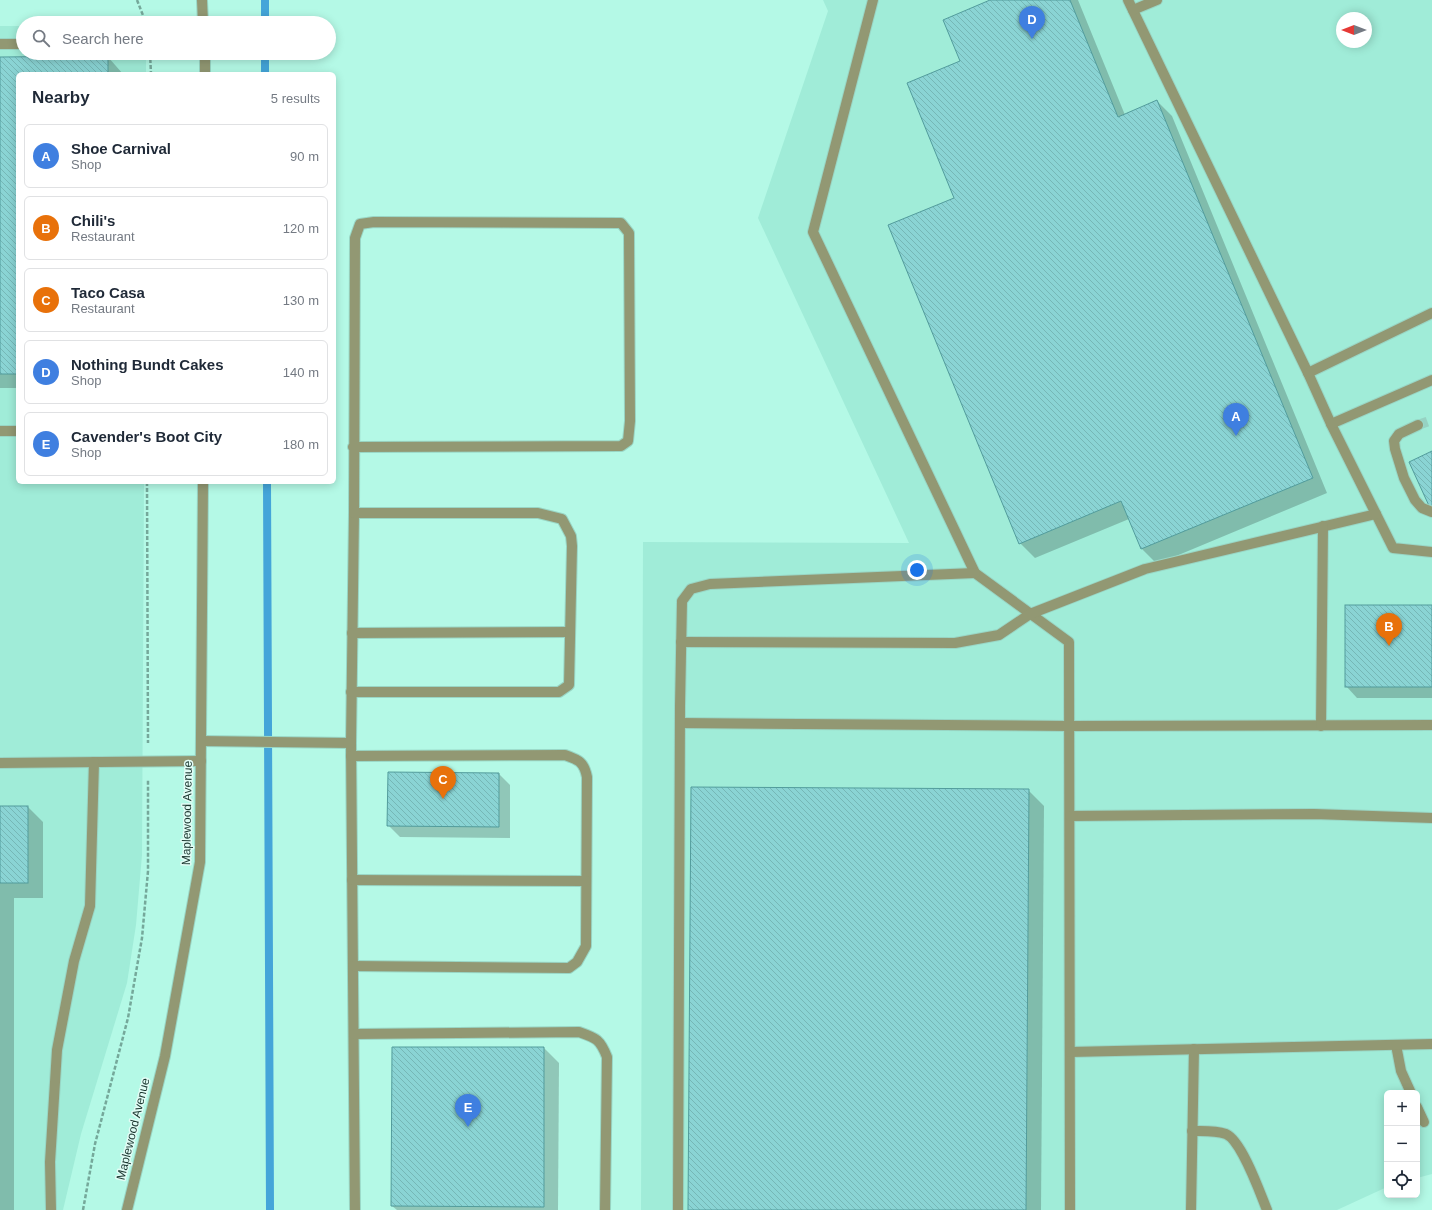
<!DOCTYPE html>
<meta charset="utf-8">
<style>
:root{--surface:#fff;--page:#f2f2f3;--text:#1f2937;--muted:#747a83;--line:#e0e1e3;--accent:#ba3374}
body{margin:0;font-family:Arial,sans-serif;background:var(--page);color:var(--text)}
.controls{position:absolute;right:12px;bottom:12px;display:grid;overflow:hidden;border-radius:6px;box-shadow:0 2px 10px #0003}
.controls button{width:36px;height:36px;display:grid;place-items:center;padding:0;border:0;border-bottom:1px solid var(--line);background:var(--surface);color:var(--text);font:20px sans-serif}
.compass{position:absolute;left:1336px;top:12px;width:36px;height:36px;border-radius:50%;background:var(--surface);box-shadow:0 2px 10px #0003;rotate:270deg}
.you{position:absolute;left:917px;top:570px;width:14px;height:14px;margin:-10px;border:3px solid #fff;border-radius:50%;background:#1a73e8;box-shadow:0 0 0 6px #1a73e833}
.badge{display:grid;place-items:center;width:26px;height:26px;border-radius:50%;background:var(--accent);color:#fff;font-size:13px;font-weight:700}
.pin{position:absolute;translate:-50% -33px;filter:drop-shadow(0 1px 2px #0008)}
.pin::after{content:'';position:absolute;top:21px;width:14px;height:12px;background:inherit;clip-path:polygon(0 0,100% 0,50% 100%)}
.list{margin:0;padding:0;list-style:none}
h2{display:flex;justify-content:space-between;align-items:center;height:52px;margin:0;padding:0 16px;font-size:17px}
h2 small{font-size:13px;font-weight:400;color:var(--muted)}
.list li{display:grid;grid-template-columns:26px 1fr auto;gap:12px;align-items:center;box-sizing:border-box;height:64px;margin:0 8px 8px;padding:0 8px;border:1px solid var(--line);border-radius:6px}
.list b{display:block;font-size:15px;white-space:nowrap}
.list p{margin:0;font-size:13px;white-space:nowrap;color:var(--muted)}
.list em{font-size:13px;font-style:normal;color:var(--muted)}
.icon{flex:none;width:22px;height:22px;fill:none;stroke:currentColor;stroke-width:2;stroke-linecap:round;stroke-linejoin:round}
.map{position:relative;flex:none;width:1432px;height:1210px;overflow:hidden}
.search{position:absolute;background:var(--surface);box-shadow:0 2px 10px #0003;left:16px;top:16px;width:320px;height:44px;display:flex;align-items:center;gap:10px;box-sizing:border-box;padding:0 14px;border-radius:22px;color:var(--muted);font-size:15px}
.panel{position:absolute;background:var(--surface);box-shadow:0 2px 10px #0003;left:16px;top:72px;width:320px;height:412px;border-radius:6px}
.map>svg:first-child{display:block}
</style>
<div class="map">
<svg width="1432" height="1210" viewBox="0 0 1432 1210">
<defs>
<pattern id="building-back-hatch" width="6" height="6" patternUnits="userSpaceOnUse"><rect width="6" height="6" fill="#8ad4d4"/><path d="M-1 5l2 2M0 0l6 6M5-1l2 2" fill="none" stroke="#76b7b6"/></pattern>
</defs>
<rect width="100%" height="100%" fill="#b4f9e6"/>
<g fill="#a0ecd8" fill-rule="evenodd">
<path d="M 823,0 L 1432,0 L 1432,1174 L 1417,1178 L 1417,1093 L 1387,1093 L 1387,1187 L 1337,1210 L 641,1210 L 643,542 L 909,543 L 758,218 L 828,11 ZM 1342,18 L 1366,18 L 1366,42 L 1342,42 Z"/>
<path d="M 0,26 L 23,26 L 23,53 L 146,53 L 146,74 L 18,74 L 18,482 L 144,482 L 142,855 L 136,925 L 127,983 L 81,1134 L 63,1210 L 0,1210 Z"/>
</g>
<g fill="#0003">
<path d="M 992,0 L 1078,0 L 1125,115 L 1157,101 L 1172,116 L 1327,493 L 1157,564 L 1142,549 L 1129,519 L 1035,558 L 1020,543 L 955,198 L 961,62 Z"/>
<path d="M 108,57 L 123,74 L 18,74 L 18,388 L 0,388 L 0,58 Z"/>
<path d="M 1432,606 L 1432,698 L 1357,698 L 1346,686 Z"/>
<path d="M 499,774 L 510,785 L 510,838 L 400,837 L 388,825 Z"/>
<path d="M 1028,790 L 1044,806 L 1041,1210 L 689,1210 Z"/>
<path d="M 0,807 L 28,807 L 43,822 L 43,898 L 14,898 L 14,1210 L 0,1210 Z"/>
<path d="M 544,1048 L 559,1063 L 558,1210 L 397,1210 L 392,1206 Z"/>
</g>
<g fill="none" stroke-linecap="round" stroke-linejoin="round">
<g stroke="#44a5d9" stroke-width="8">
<path d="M 265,0 L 265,23"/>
<path d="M 265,53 L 265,74"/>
<path d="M 267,482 L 270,1210"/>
</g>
</g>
<g fill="url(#building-back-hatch)" stroke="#529c9c">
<path d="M 990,0 L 1070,0 L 1118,117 L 1157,100 L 1313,478 L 1141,549 L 1121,501 L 1019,544 L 888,225 L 954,198 L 907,83 L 960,61 L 943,20 Z"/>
<path d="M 108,56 L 108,74 L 18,74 L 18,374 L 0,374 L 0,57 Z"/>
<path d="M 1432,451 L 1432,507 L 1430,508 L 1409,462 Z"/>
<rect x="1345" y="605" width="87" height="82"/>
<path d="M 388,772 L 499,773 L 499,827 L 387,826 Z"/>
<path d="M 691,787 L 1029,789 L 1026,1210 L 688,1210 Z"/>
<rect x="0" y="806" width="28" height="77"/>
<path d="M 392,1047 L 544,1047 L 544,1207 L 391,1206 Z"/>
</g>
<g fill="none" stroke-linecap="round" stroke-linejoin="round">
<path stroke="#96d2c2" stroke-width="10" stroke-dasharray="10 5" stroke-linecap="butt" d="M 1418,425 L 1432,420"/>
<defs>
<g id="minor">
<path d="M 202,0 L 203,23"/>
<path d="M 873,0 L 813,232 L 975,573 L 1069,642 L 1070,1210"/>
<path d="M 1128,0 L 1308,373 L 1331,424 L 1393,548 L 1432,552"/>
<path d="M 1133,10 L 1157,0"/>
<path d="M 0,44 L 23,44"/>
<path d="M 205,53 L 205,74"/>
<path d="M 1308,373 L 1432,313"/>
<path d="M 1331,424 L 1432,380"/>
<path d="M 1418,425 L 1399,434 L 1394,441 L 1395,449 L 1404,478 L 1415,500 L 1422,508 L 1432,512"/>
<path d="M 0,431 L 18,431"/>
<path d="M 353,447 L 621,446 L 628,441 L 630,421 L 629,233 L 621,223 L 374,222 L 360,224 L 355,238 L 354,513 L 351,743 L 355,1210"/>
<path d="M 352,633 L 570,632"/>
<path d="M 681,642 L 955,643 L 999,635 L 1030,614 L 1145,569 L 1376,514"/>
<path d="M 351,692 L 559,692 L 569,685 L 572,546 L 571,536 L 562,519 L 538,513 L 354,513"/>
<path d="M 680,723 L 1070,726 L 1432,725"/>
<path d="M 1321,726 L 1323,526"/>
<path d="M 201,741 L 351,743"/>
<path d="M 351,756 L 565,755 C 579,760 584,762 587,777 L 586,946 L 577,962 L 569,968 L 353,966"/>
<path d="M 0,763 L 201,761"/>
<path d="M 1070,816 L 1314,814 L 1432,818"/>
<path d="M 352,880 L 586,881"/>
<path d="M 354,1034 L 579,1032 C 596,1038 600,1039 607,1057 L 605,1210"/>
<path d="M 1396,1045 L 1401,1071 L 1411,1093"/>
<path d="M 1070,1052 L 1432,1044"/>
<path d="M 1417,1107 L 1424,1122"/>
<path d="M 1192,1131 C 1203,1131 1214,1130 1226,1134 C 1242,1141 1260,1193 1267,1210"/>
<path d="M 51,1210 L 50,1162 L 57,1050 L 74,961 L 90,906 L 94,762"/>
<path d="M 127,1210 L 165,1056 L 200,862 L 203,482"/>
<path d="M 678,1210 L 680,706 L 682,601 L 691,589 L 710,584 L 975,573"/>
<path d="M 1191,1210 L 1194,1049"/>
</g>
</defs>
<use href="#minor" stroke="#99d6c5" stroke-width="12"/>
<g stroke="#75a89a" stroke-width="2.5" stroke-dasharray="4 2" stroke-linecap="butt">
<path d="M 137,0 L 146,23"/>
<path d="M 150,53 L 151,74"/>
<path d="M 147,482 L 148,743"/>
<path d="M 83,1210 L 95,1144 L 128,1018 L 142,938 L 148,871 L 148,780"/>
</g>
<use href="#minor" stroke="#929873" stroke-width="10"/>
</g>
<g text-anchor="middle" stroke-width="3" stroke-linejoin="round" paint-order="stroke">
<g font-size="12" fill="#1c3831" stroke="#e2fcf5">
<text transform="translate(187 813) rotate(-89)" y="4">Maplewood Avenue</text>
<text transform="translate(133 1129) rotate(-76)" y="4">Maplewood Avenue</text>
</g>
</g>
</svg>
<div class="controls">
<button>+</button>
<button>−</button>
<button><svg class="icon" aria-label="locate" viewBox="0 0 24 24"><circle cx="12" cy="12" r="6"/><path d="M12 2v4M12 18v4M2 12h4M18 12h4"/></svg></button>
</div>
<svg class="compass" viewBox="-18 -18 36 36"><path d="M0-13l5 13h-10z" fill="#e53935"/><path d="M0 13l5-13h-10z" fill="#747a83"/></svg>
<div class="you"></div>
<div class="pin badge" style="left:1236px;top:436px;background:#3f7fe0">A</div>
<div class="pin badge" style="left:1389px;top:646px;background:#e8710a">B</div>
<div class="pin badge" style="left:443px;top:799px;background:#e8710a">C</div>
<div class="pin badge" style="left:1032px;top:39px;background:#3f7fe0">D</div>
<div class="pin badge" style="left:468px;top:1127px;background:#3f7fe0">E</div>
<div class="search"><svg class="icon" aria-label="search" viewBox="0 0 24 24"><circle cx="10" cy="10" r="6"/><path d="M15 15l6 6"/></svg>Search here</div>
<section class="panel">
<h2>Nearby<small>5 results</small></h2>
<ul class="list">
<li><span class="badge" style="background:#3f7fe0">A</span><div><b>Shoe Carnival</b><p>Shop</p></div><em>90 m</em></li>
<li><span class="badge" style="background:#e8710a">B</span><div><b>Chili's</b><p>Restaurant</p></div><em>120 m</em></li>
<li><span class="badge" style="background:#e8710a">C</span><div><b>Taco Casa</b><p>Restaurant</p></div><em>130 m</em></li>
<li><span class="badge" style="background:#3f7fe0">D</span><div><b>Nothing Bundt Cakes</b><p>Shop</p></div><em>140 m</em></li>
<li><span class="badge" style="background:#3f7fe0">E</span><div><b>Cavender's Boot City</b><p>Shop</p></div><em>180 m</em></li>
</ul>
</section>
</div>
